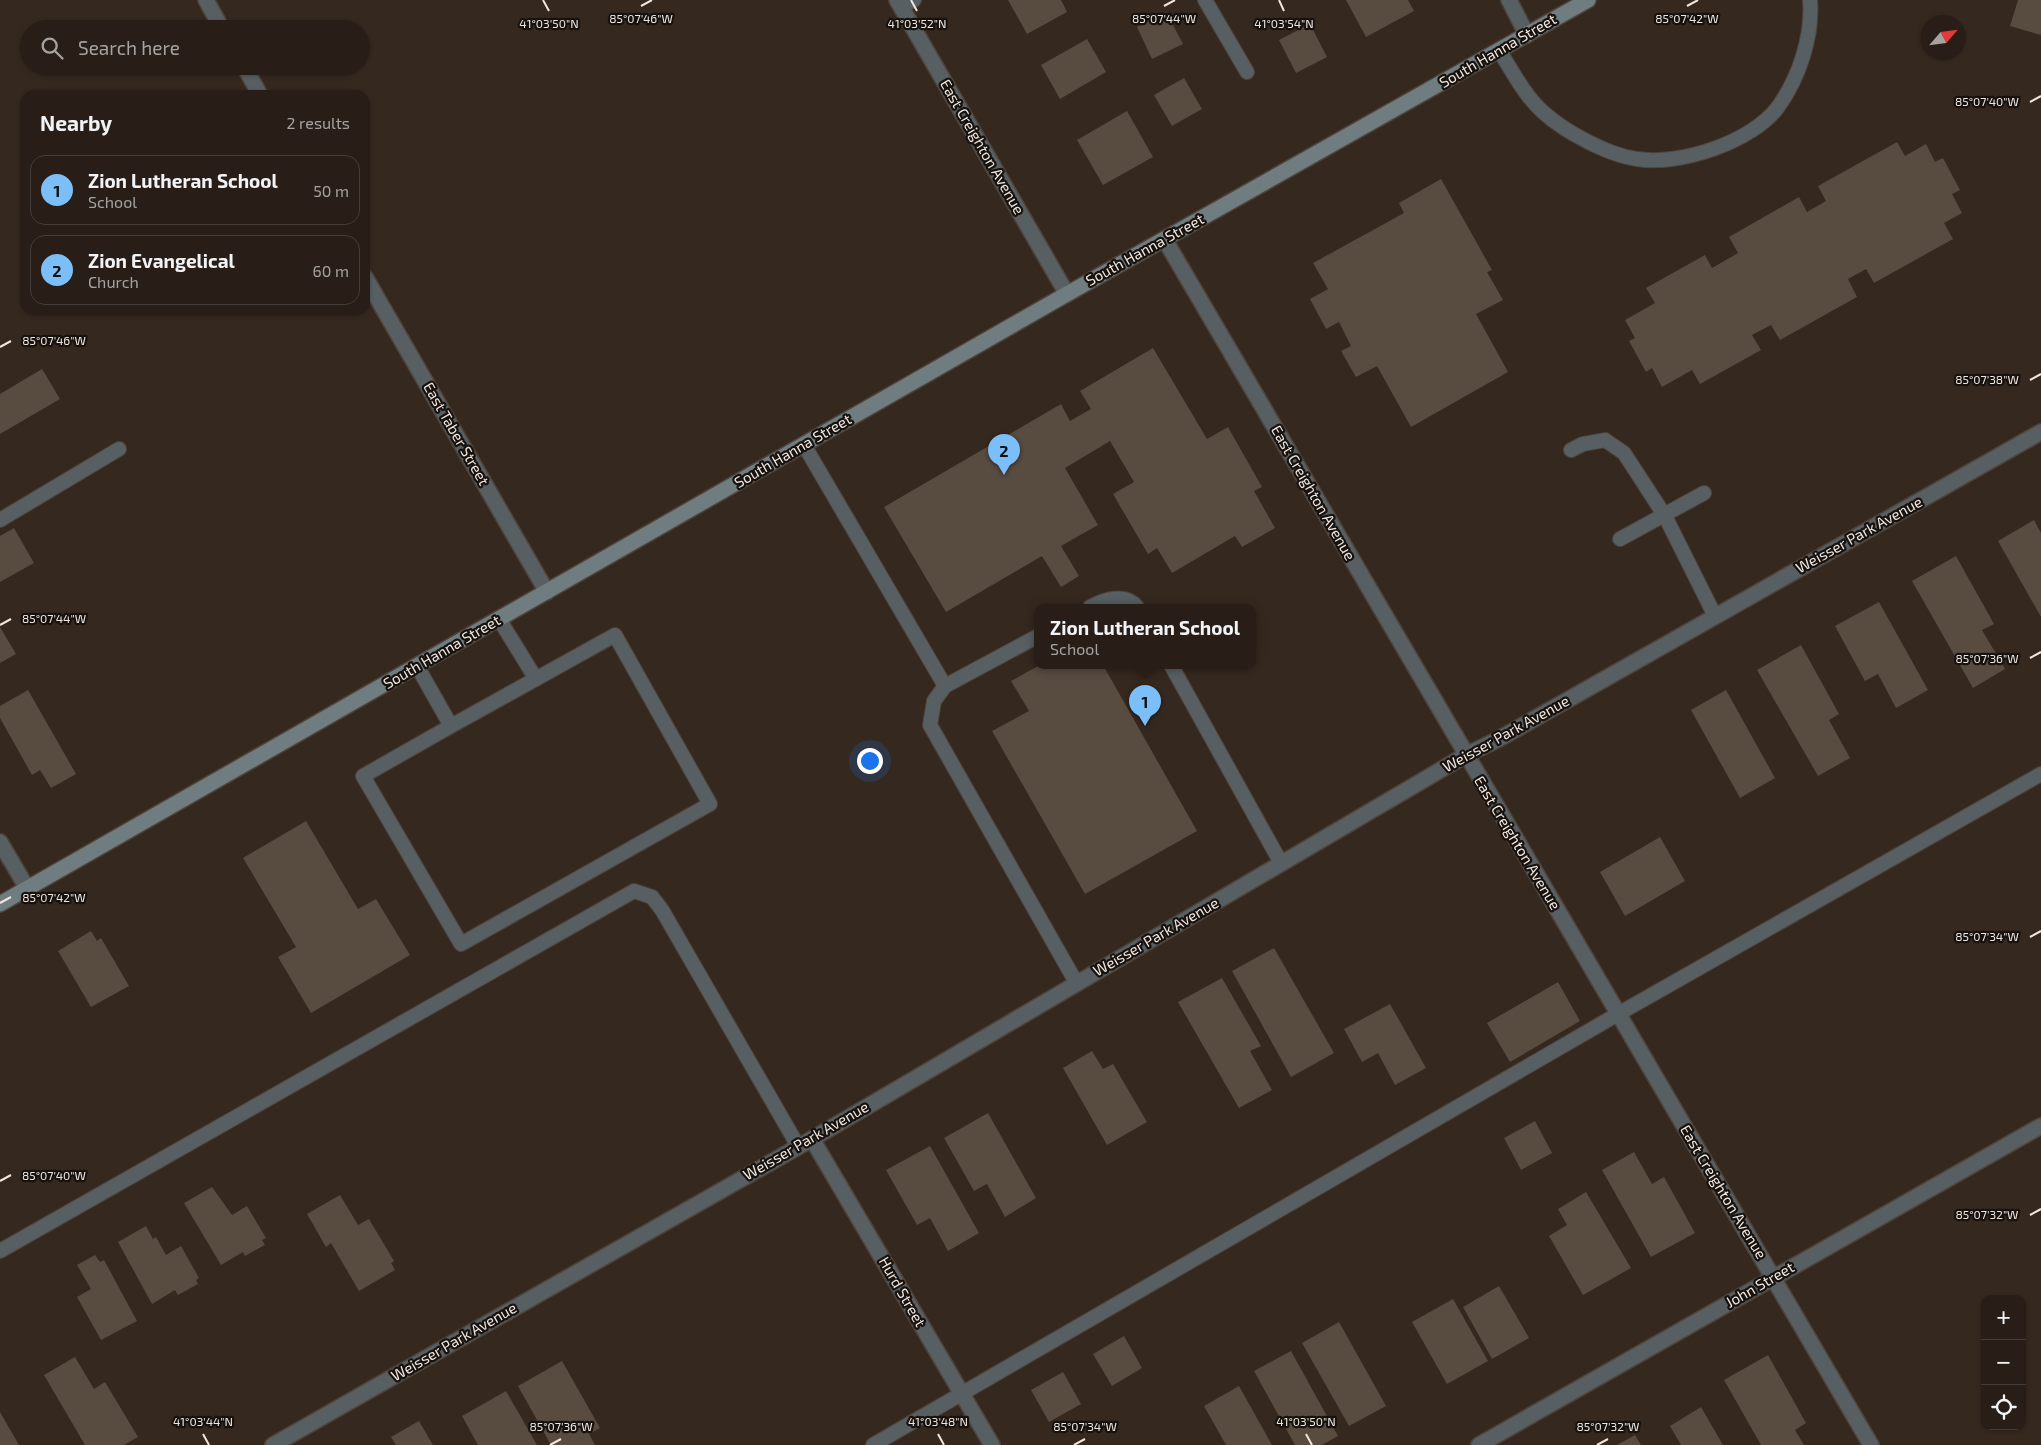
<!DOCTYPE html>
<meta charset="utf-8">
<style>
:root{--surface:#281e17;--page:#342b24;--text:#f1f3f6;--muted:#a5a2a1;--line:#443c36;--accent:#7bbef8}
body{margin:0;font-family:"Exo 2",sans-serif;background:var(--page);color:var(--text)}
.controls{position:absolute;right:15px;bottom:15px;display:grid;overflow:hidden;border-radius:10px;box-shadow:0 1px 4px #0004}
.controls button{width:45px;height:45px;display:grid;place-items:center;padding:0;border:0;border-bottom:1px solid var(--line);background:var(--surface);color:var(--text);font:25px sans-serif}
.compass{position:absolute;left:1921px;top:15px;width:45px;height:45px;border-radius:50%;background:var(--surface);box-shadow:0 1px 4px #0004;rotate:62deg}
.you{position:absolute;left:869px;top:760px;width:18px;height:18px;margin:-12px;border:4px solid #fff;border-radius:50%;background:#1a73e8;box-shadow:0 0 0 8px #1a73e833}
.badge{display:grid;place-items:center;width:32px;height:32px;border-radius:50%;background:var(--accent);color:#111;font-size:16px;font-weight:700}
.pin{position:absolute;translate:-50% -41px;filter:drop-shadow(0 1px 2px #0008)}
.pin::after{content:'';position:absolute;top:26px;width:18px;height:15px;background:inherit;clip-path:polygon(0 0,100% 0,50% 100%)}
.popup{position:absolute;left:1034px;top:604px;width:222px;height:65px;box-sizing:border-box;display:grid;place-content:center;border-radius:10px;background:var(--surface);filter:drop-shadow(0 1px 4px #0005);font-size:16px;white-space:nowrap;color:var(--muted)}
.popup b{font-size:19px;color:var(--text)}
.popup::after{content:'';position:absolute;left:50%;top:100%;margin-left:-10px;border:10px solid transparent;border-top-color:var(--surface)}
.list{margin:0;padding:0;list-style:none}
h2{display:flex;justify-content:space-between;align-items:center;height:65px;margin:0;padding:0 20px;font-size:21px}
h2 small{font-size:16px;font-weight:400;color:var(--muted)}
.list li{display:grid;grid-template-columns:32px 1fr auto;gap:15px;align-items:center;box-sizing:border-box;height:70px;margin:0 10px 10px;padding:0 10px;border:1px solid var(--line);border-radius:15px}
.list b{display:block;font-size:19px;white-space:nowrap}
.list p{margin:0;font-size:16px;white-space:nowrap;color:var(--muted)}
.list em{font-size:16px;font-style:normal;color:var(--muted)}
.icon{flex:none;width:28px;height:28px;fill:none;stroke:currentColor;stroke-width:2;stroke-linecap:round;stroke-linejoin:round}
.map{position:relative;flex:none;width:2041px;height:1445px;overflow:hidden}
.search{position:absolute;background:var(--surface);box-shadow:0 1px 4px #0004;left:20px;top:20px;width:350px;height:55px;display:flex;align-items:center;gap:12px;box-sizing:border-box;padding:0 18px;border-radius:28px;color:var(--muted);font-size:19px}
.panel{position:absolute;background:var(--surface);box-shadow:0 1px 4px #0004;left:20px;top:90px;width:350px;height:225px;border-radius:15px}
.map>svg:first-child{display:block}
</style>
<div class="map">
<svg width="2041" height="1445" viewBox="0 0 2041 1445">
<rect width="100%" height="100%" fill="#35281f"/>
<g fill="#584b40">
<path d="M 1008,0 L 1061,0 L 1067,12 L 1027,34 Z"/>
<path d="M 1346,0 L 1408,0 L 1414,11 L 1366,37 Z"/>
<path d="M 2018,0 L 2041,0 L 2041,35 L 2010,26 Z"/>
<path d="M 1166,12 L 1183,44 L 1152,59 L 1137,27 Z"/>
<path d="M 1310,24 L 1327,57 L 1296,73 L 1279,40 Z"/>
<path d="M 1087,39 L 1106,72 L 1060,99 L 1041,65 Z"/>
<path d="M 1184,78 L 1202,109 L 1172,126 L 1154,95 Z"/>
<path d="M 1127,111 L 1153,157 L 1103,185 L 1077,140 Z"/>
<path d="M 1897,142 L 1905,156 L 1926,144 L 1935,162 L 1943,158 L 1960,190 L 1952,194 L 1962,213 L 1944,223 L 1953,239 L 1874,283 L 1866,269 L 1848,279 L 1857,297 L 1780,340 L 1771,325 L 1752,335 L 1761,350 L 1700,384 L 1692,370 L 1662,387 L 1652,368 L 1646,372 L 1629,341 L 1635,338 L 1625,320 L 1655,303 L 1646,288 L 1705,255 L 1712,268 L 1738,253 L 1729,237 L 1799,197 L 1807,212 L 1826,201 L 1818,186 Z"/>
<path d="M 1441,179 L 1492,270 L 1487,272 L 1503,300 L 1476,314 L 1508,372 L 1411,427 L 1377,366 L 1356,377 L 1341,351 L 1351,346 L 1339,322 L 1326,329 L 1310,299 L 1328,289 L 1313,263 L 1404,213 L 1399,203 Z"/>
<path d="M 1153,348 L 1207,439 L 1228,427 L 1262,487 L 1254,491 L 1275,528 L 1242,547 L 1235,536 L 1172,573 L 1157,548 L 1148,554 L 1113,494 L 1134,482 L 1110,441 L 1065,468 L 1098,525 L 1061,546 L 1079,576 L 1061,587 L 1042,556 L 946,612 L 884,507 L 1061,404 L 1070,421 L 1091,409 L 1080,391 Z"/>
<path d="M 42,369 L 60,399 L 0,434 L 0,394 Z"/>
<path d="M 2034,520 L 2041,533 L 2041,617 L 1998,541 Z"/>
<path d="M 14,528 L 34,563 L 0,582 L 0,536 Z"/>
<path d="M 1956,556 L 1994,624 L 1982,630 L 2005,669 L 1973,688 L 1912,581 Z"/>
<path d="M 1879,602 L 1928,690 L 1896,708 L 1878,674 L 1865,681 L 1835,626 Z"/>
<path d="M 0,627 L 16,654 L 0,663 Z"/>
<path d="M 1801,645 L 1839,714 L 1829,720 L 1850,758 L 1818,776 L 1757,670 Z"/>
<path d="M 1040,665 L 1103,665 L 1197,831 L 1085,894 L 992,731 L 1029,711 L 1011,681 Z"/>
<path d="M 28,690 L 76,774 L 51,788 L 40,770 L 32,775 L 0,718 L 0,706 Z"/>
<path d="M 1726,690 L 1775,778 L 1740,798 L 1691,710 Z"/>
<path d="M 306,821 L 358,909 L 376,899 L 410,955 L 311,1013 L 278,957 L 296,947 L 243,858 Z"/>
<path d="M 1660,837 L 1685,881 L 1625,916 L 1600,872 Z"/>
<path d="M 91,931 L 97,941 L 101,938 L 129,986 L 91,1007 L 58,951 Z"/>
<path d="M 1274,948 L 1334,1053 L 1291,1077 L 1232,971 Z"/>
<path d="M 1222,978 L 1261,1046 L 1250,1051 L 1272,1090 L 1239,1108 L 1178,1002 Z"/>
<path d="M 1558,982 L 1580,1021 L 1510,1062 L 1487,1023 Z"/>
<path d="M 1390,1004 L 1426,1068 L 1395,1085 L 1378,1053 L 1362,1062 L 1344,1029 Z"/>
<path d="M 1092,1051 L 1103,1069 L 1113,1064 L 1147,1122 L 1107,1145 L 1063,1068 Z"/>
<path d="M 988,1113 L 1036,1198 L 1005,1217 L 987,1184 L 974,1191 L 944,1138 Z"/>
<path d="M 1535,1121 L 1552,1153 L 1521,1170 L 1504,1138 Z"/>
<path d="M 930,1146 L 979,1233 L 948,1251 L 930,1218 L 917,1225 L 886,1170 Z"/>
<path d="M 1634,1152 L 1652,1184 L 1664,1177 L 1695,1233 L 1651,1257 L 1602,1170 Z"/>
<path d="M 212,1187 L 232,1215 L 247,1206 L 266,1238 L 262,1240 L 265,1245 L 254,1251 L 245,1256 L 243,1252 L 221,1265 L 184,1203 Z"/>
<path d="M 1586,1192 L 1631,1268 L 1583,1295 L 1549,1236 L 1567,1225 L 1558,1209 Z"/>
<path d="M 340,1195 L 358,1225 L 369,1219 L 394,1261 L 391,1263 L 395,1270 L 359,1291 L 331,1243 L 326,1247 L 307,1214 Z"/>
<path d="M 146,1226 L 153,1239 L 156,1237 L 166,1255 L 181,1246 L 199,1278 L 196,1280 L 198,1284 L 178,1295 L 175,1290 L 152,1304 L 118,1242 Z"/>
<path d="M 95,1255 L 100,1262 L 104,1260 L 137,1321 L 101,1340 L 77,1297 L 91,1289 L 77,1265 Z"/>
<path d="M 1499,1286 L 1529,1338 L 1492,1359 L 1463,1307 Z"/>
<path d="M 1453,1299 L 1488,1361 L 1447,1384 L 1412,1322 Z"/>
<path d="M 1339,1322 L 1386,1406 L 1349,1426 L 1302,1343 Z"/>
<path d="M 1124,1336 L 1142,1368 L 1112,1386 L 1093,1354 Z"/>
<path d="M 1291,1351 L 1338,1436 L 1322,1445 L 1295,1445 L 1254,1371 Z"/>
<path d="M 1768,1355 L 1806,1423 L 1795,1430 L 1804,1445 L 1761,1445 L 1724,1380 Z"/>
<path d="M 75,1357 L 94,1389 L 105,1382 L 138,1437 L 124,1445 L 85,1445 L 44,1375 Z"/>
<path d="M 562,1361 L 600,1428 L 589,1434 L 595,1445 L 551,1445 L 518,1386 Z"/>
<path d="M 1063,1372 L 1081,1404 L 1049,1422 L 1031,1390 Z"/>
<path d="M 1239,1386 L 1272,1445 L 1226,1445 L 1204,1406 Z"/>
<path d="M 506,1391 L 537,1445 L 478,1445 L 462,1416 Z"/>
<path d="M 1701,1407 L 1723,1445 L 1681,1445 L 1670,1426 Z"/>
<path d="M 0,1412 L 19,1445 L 0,1445 Z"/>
<path d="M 419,1421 L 433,1445 L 396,1445 L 391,1437 Z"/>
<path d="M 1635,1435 L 1641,1445 L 1617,1445 Z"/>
</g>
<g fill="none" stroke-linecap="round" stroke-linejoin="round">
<defs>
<g id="lane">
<path d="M 1205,0 L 1247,72"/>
<path d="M 901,7 L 914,0"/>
<path d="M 1499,50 C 1512,71 1525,96 1543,112 C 1565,132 1608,155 1637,159 C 1680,166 1752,142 1778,107 C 1799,78 1813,36 1810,0"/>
<path d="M 804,445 L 945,686"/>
<path d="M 1571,450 L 1583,444 L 1605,440 L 1624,453 L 1665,516 L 1715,616"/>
<path d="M 0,520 L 119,449"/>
<path d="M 1620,539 L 1704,493"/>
<path d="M 1090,607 C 1103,600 1126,592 1137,607"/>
<path d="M 499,619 L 536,679"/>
<path d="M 1038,636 L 945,686 L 934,701 L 930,725 L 1077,984"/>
<path d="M 1171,665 L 1281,863"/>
<path d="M 417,666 L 451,726 L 615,635 L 710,804 L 461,944 L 363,776 L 451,726"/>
<path d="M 0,1251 L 634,891 L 652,897 L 662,910 L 798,1146"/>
<path d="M 873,1445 L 1618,1014 L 2041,774"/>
</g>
<g id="street">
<path d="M 206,0 L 222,29"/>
<path d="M 897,0 L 1067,294"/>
<path d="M 1509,0 L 1527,35"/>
<path d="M 244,66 L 260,95"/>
<path d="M 1165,240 L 1871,1445"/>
<path d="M 365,277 L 547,592"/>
<path d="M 0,842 L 27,888"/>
<path d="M 812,1139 L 992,1445"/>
<path d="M 273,1445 L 812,1139 L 1466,755 L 1497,740 L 2041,432"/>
<path d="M 1479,1445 L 2041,1126"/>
</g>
<path id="secondary" d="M 0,904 L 1067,294 L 1588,0"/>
</defs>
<use href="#lane" stroke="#4f433a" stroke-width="16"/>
<use href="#street" stroke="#4f433a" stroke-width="18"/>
<use href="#secondary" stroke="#4f433a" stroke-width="18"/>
<use href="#lane" stroke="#575f62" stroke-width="14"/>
<use href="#street" stroke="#575f62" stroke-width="15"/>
<use href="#secondary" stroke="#6f7c80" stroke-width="15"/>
</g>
<path fill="none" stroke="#efe6e0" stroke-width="2" d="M 543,0 L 549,11M 911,0 L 917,11M 1279,0 L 1284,11M 641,6 L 652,0M 1164,6 L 1175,0M 1687,6 L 1698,0M 2030,102 L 2041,96M 0,347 L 11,341M 2030,380 L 2041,374M 0,625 L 11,619M 2030,658 L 2041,652M 0,903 L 11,897M 2030,937 L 2041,931M 0,1181 L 11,1175M 2030,1215 L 2041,1209M 203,1434 L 209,1445M 938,1434 L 944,1445M 1306,1434 L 1312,1445M 550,1445 L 561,1439M 1074,1445 L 1085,1439M 1597,1445 L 1608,1439"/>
<g text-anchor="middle" stroke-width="4.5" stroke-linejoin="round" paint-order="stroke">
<g font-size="15" fill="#efe6e0" stroke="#18120e">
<text transform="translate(1498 51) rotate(-30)" y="5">South Hanna Street</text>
<text transform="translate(982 147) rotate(60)" y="5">East Creighton Avenue</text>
<text transform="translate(1145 250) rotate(-29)" y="5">South Hanna Street</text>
<text transform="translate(456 434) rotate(60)" y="5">East Taber Street</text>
<text transform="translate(793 451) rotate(-30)" y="5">South Hanna Street</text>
<text transform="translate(1313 493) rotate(60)" y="5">East Creighton Avenue</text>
<text transform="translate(1859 535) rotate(-29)" y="5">Weisser Park Avenue</text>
<text transform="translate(442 652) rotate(-30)" y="5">South Hanna Street</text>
<text transform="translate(1506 734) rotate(-29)" y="5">Weisser Park Avenue</text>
<text transform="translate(1517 843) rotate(59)" y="5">East Creighton Avenue</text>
<text transform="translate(1156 937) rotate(-30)" y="5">Weisser Park Avenue</text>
<text transform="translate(806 1141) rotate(-30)" y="5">Weisser Park Avenue</text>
<text transform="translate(1723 1192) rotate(59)" y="5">East Creighton Avenue</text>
<text transform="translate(1760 1285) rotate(-30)" y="5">John Street</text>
<text transform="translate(902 1292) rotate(60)" y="5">Hurd Street</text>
<text transform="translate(454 1342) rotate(-30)" y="5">Weisser Park Avenue</text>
</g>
</g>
<g font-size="12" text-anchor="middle" fill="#efe6e0" stroke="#18120e" stroke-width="4.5" stroke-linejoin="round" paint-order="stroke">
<text x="641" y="23">85°07'46"W</text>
<text x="1164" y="23">85°07'44"W</text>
<text x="1687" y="23">85°07'42"W</text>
<text x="549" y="28">41°03'50"N</text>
<text x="917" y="28">41°03'52"N</text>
<text x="1284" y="28">41°03'54"N</text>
<text x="1987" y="106">85°07'40"W</text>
<text x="54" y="345">85°07'46"W</text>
<text x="1987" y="384">85°07'38"W</text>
<text x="54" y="623">85°07'44"W</text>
<text x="1987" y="663">85°07'36"W</text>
<text x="54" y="902">85°07'42"W</text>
<text x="1987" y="941">85°07'34"W</text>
<text x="54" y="1180">85°07'40"W</text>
<text x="1987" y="1219">85°07'32"W</text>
<text x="203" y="1426">41°03'44"N</text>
<text x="938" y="1426">41°03'48"N</text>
<text x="1306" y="1426">41°03'50"N</text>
<text x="561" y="1431">85°07'36"W</text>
<text x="1085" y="1431">85°07'34"W</text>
<text x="1608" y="1431">85°07'32"W</text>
</g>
</svg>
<div class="controls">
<button>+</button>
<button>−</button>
<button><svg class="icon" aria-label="locate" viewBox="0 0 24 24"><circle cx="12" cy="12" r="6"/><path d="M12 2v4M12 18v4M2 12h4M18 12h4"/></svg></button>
</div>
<svg class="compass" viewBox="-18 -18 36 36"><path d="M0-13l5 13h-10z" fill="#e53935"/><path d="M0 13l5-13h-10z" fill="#a5a2a1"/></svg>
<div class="you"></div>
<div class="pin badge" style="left:1145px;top:726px">1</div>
<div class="popup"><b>Zion Lutheran School</b>School</div>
<div class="pin badge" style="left:1004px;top:475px">2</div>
<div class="search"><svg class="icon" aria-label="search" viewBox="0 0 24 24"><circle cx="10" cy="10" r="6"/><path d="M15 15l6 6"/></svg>Search here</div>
<section class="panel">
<h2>Nearby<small>2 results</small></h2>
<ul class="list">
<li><span class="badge">1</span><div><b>Zion Lutheran School</b><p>School</p></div><em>50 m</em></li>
<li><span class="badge">2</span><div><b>Zion Evangelical</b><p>Church</p></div><em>60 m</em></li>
</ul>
</section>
</div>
